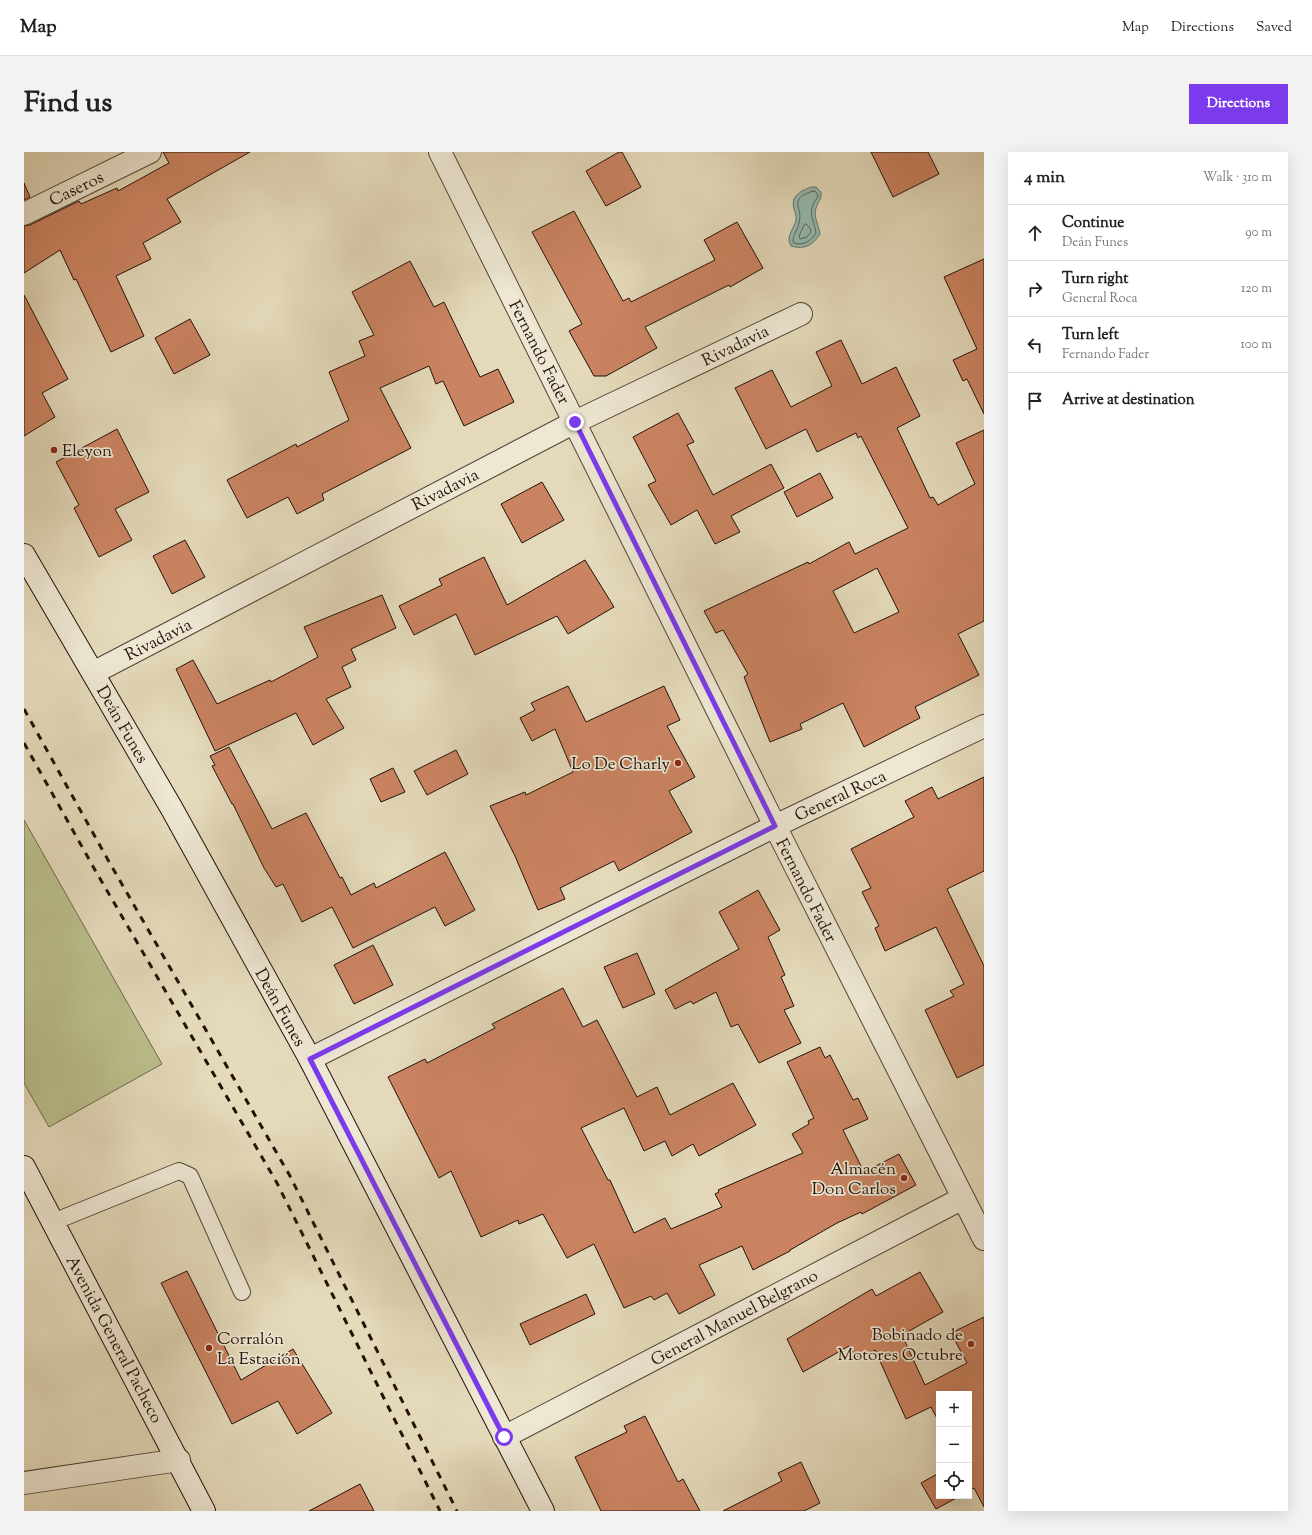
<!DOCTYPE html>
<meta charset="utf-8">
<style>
:root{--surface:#fff;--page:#f2f2f2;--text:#222;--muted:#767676;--line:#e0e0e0;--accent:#7c3aed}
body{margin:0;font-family:"Sorts Mill Goudy",serif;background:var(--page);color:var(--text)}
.controls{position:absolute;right:12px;bottom:12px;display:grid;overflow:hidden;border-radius:0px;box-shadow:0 4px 16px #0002}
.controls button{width:36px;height:36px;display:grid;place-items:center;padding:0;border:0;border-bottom:1px solid var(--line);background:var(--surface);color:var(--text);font:20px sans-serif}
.stop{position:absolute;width:12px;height:12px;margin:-9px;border:3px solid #7c3aed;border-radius:50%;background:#fff}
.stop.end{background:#7c3aed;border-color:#fff;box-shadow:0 1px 4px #0008}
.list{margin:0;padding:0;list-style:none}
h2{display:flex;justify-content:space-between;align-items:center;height:52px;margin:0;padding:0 16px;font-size:17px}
h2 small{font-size:13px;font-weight:400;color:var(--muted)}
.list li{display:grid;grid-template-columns:26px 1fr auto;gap:12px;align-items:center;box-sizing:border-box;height:56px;padding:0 16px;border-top:1px solid var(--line)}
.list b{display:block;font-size:15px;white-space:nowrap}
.list p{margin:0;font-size:13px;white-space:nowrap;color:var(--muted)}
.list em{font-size:13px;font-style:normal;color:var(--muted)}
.icon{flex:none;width:22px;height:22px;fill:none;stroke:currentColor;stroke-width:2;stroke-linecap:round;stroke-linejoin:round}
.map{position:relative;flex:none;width:960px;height:1359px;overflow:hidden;border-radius:0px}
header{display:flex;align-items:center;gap:24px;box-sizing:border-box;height:56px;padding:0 20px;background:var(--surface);border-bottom:1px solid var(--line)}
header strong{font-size:19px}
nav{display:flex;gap:22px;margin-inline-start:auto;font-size:14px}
.intro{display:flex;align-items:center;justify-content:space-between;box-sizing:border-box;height:96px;padding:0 24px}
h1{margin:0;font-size:28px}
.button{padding:10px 18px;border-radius:0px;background:var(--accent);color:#fff;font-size:14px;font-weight:700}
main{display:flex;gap:24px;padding:0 24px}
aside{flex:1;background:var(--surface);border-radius:0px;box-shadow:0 4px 16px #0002}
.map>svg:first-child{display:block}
</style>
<header>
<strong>Map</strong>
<nav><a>Map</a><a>Directions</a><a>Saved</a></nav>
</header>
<div class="intro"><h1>Find us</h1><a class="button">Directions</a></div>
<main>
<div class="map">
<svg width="960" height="1359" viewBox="0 0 960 1359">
<rect width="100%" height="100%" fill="#e4dabb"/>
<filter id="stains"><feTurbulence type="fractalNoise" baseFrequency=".005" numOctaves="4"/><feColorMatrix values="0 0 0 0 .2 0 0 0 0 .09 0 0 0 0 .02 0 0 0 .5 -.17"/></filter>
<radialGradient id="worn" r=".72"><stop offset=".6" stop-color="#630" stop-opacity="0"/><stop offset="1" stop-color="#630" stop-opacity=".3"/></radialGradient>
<path fill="#babe8c" stroke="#6e684a" d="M 0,668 L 138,912 L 25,975 L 0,931 Z"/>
<path fill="#95bbb0" stroke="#67776d" d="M 788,35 L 792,35 L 797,40 C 798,48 794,49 792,56 C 789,65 795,73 796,82 C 789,93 781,98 767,94 C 761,84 770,78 772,68 C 773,60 767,55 770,47 C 774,40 781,37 788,35 Z"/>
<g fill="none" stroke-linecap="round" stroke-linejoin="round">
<g stroke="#5c665c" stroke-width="1">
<path d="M 789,39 L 792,40 L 794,44 C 792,48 789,51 788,56 C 786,65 791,72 792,81 C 787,89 780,94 770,91 L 769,89 C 769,82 774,78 775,71 C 780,55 762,48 789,39 Z"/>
<path d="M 782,72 L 786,76 L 787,80 L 783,85 L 776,87 L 775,84 L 780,73 Z"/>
</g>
</g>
<g fill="#cb8462" stroke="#231108" fill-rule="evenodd">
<path d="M 139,0 L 226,0 L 143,47 L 157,70 L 119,91 L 127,107 L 92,124 L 120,184 L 87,200 L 52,127 L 50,128 L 36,98 L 0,121 L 0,74 L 6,73 L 55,49 L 57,52 L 93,36 L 94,39 L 145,11 Z"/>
<path d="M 595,0 L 598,0 L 617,35 L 582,54 L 562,19 Z"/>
<path d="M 847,0 L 904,0 L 915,22 L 869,45 Z"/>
<path d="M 0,31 L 6,45 L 0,48 Z"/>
<path d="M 550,59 L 599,149 L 605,146 L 607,150 L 691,108 L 680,88 L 713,70 L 739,116 L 706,135 L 705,133 L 621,175 L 633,196 L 582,224 L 570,224 L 545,179 L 558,172 L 508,80 Z"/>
<path d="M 960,107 L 960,262 L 943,227 L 939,229 L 929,208 L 953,197 L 920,125 Z"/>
<path d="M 386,109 L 410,155 L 420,150 L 456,225 L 474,217 L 490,250 L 440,274 L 419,229 L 412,232 L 405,214 L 356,236 L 387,296 L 298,342 L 300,348 L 273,362 L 264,345 L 223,366 L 203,328 L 272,292 L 273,295 L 325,268 L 305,220 L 341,204 L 335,189 L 350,183 L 328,140 Z"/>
<path d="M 0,143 L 44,227 L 18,241 L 31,265 L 0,284 Z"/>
<path d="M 166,167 L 186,203 L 150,222 L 131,186 Z"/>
<path d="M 817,188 L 838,232 L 872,215 L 896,264 L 873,276 L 906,346 L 909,345 L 914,353 L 951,332 L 932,291 L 960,278 L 960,469 L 934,482 L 955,523 L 891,555 L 896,566 L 840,595 L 819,551 L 776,572 L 778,577 L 746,590 L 720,525 L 724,522 L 699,478 L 692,481 L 680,459 L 784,410 L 785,412 L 825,390 L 831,402 L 884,376 L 837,284 L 834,286 L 832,281 L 793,300 L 782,277 L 742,297 L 711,236 L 748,218 L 767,255 L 808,234 L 792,200 ZM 853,416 L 875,460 L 830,481 L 809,439 Z"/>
<path d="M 654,261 L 670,290 L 663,293 L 689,343 L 747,312 L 760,336 L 707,364 L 716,380 L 691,392 L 673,358 L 647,373 L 624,333 L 632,329 L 609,285 Z"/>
<path d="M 93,277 L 125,340 L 91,357 L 108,388 L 75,405 L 50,356 L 55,353 L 32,310 Z"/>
<path d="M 796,321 L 809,346 L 773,365 L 760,340 Z"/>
<path d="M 518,330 L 540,368 L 498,391 L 477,352 Z"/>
<path d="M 161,388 L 181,425 L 148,442 L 129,404 Z"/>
<path d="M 460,405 L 483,453 L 561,408 L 590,455 L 544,482 L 533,464 L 451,503 L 432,462 L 390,483 L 375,454 L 418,433 L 415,427 Z"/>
<path d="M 358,443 L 372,476 L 327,497 L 332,508 L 318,515 L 327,535 L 302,547 L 320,576 L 289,593 L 272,561 L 191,599 L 152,517 L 169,508 L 193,552 L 246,528 L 247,530 L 294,505 L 280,475 Z"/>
<path d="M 544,534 L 562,570 L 640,534 L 656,568 L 643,574 L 671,625 L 645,639 L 668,680 L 595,719 L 590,709 L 536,736 L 541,747 L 514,758 L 491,704 L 466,654 L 501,640 L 502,643 L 549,620 L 531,577 L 508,589 L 496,566 L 511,558 L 507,551 Z"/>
<path d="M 205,595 L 248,677 L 282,661 L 316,726 L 318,725 L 327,743 L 350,731 L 352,736 L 421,700 L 451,758 L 421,774 L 411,755 L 329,796 L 308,755 L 278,770 L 259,732 L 252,735 L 240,716 L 209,652 L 208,652 L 188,614 L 191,613 L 186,604 Z"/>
<path d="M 432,598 L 444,622 L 403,643 L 390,619 Z"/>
<path d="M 369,616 L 381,640 L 357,650 L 346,627 Z"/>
<path d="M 960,625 L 960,719 L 923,737 L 960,814 L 960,913 L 933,926 L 901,858 L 930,844 L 926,839 L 940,832 L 912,775 L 861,799 L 851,776 L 855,774 L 838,740 L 847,736 L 827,697 L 890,665 L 881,649 L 908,635 L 914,647 Z"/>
<path d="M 734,738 L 756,778 L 744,785 L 761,823 L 757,825 L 770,854 L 760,858 L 777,891 L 735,911 L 714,872 L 707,875 L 692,840 L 669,852 L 667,849 L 651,857 L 641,838 L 715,797 L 695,760 Z"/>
<path d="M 349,793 L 369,833 L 330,852 L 310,813 Z"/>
<path d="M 613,801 L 631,842 L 599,856 L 580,815 Z"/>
<path d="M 539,836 L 559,875 L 573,868 L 613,945 L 633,935 L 646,963 L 709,931 L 732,973 L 675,1004 L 669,992 L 648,1004 L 641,989 L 620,999 L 600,956 L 557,976 L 584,1028 L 586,1028 L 610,1081 L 641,1066 L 647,1077 L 698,1055 L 691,1042 L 695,1040 L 694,1038 L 779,1001 L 768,982 L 785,972 L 784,969 L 790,966 L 763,910 L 796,895 L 801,906 L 806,903 L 829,948 L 834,946 L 844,967 L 819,978 L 840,1020 L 875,1002 L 892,1033 L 838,1062 L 837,1060 L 813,1071 L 766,1098 L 766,1099 L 729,1118 L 718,1094 L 675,1113 L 691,1143 L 655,1162 L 643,1141 L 630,1148 L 627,1144 L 600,1156 L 570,1092 L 543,1106 L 519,1062 L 495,1072 L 494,1068 L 457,1085 L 427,1019 L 415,1026 L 364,925 L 401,907 L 403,911 L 471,876 L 468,872 Z"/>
<path d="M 163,1119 L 217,1228 L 269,1197 L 308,1261 L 273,1282 L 254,1249 L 208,1272 L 137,1131 Z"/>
<path d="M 896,1120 L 919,1160 L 878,1183 L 901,1233 L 943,1211 L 927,1181 L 960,1165 L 960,1355 L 950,1336 L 945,1339 L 945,1242 L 915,1242 L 915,1270 L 907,1255 L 882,1267 L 851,1198 L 833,1208 L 825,1194 L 779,1220 L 763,1187 L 848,1137 L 852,1144 Z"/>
<path d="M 562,1142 L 571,1162 L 506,1193 L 496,1172 Z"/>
<path d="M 621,1264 L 654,1330 L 659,1327 L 676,1359 L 577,1359 L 551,1305 L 603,1280 L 600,1274 Z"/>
<path d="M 777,1310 L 796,1351 L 780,1359 L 699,1359 L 758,1329 L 754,1321 Z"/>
<path d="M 915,1321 L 915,1344 L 936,1344 L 912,1357 L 897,1331 Z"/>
<path d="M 336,1332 L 350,1359 L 285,1359 Z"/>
</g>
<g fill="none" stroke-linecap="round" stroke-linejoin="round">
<defs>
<path id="lane" d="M 29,1070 L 155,1019 L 166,1024 L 218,1140"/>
<g id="street">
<path d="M 416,0 L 751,674 L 960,1087"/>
<path d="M 0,62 L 126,0"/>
<path d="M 69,521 L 551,270 L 777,162"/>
<path d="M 286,907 L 751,674 L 960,574"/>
<path d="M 480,1285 L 939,1046"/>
<path d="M 0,1331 L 155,1308"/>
</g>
<g id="secondary">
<path d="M 0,403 L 148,657 L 286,907 L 519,1359"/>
<path d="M 0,1015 L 180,1359"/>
</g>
</defs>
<use href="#lane" stroke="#534335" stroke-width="18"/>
<use href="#street" stroke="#534335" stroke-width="24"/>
<use href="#secondary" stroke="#231108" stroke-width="24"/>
<use href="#lane" stroke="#ede7d3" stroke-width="16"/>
<use href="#street" stroke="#ede7d3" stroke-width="22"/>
<use href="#secondary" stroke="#ede7d3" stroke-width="22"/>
<g stroke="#231108" stroke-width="3" stroke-dasharray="7 7" stroke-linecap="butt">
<path d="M 0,557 L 84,708 L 266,1024 L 433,1359"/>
<path d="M 0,591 L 71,718 L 253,1031 L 416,1359"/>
</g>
</g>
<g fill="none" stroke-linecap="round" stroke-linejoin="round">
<path stroke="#7c3aed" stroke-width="5" d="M 480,1285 L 286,907 L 751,674 L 551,270"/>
</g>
<g fill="#8f2418" stroke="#ede7d3" stroke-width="1.5">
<circle cx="30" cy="298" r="4"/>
<circle cx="654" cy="611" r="4"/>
<circle cx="880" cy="1026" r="4"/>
<circle cx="947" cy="1192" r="4"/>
<circle cx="185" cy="1196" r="4"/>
</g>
<g text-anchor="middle" stroke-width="3.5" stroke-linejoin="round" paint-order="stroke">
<g font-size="17" fill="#231108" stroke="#ede7d3">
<text transform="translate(52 36) rotate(-26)" y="6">Caseros</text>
<text transform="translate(711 193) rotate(-26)" y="6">Rivadavia</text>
<text transform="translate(516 200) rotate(63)" y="6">Fernando Fader</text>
<text transform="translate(421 337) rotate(-27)" y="6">Rivadavia</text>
<text transform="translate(134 487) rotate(-27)" y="6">Rivadavia</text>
<text transform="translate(99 572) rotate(60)" y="6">Deán Funes</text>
<text transform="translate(816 643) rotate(-25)" y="6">General Roca</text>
<text transform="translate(783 738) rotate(63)" y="6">Fernando Fader</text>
<text transform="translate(257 855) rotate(61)" y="6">Deán Funes</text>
<text transform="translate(710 1165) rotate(-28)" y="6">General Manuel Belgrano</text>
<text transform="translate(91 1187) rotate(62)" y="6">Avenida General Pacheco</text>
</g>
<g font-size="17" fill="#231108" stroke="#ede7d3" text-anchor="end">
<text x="38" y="304" text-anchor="start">Eleyon</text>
<text x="646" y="617">Lo De Charly</text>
<text x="872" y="1022">Almacén<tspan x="872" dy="20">Don Carlos</tspan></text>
<text x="939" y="1188">Bobinado de<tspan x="939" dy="20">Motores Octubre</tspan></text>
<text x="193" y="1192" text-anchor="start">Corralón<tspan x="193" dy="20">La Estación</tspan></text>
</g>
</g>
<rect width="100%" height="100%" filter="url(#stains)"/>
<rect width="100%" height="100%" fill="url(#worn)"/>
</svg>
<div class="controls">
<button>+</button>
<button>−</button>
<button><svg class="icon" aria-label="locate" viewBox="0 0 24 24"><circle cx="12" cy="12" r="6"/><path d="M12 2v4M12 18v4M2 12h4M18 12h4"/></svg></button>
</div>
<div class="stop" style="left:480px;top:1285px"></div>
<div class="stop end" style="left:551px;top:270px"></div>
</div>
<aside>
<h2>4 min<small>Walk · 310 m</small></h2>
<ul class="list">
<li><svg class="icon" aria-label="ahead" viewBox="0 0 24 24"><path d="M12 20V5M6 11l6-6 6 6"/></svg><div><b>Continue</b><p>Deán Funes</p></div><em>90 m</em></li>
<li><svg class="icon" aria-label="right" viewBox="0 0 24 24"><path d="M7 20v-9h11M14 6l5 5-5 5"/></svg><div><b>Turn right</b><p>General Roca</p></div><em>120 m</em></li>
<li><svg class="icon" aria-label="left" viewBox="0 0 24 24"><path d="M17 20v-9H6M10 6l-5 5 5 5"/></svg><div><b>Turn left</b><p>Fernando Fader</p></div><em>100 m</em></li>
<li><svg class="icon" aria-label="arrive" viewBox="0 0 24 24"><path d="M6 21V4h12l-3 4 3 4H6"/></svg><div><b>Arrive at destination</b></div></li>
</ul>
</aside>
</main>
